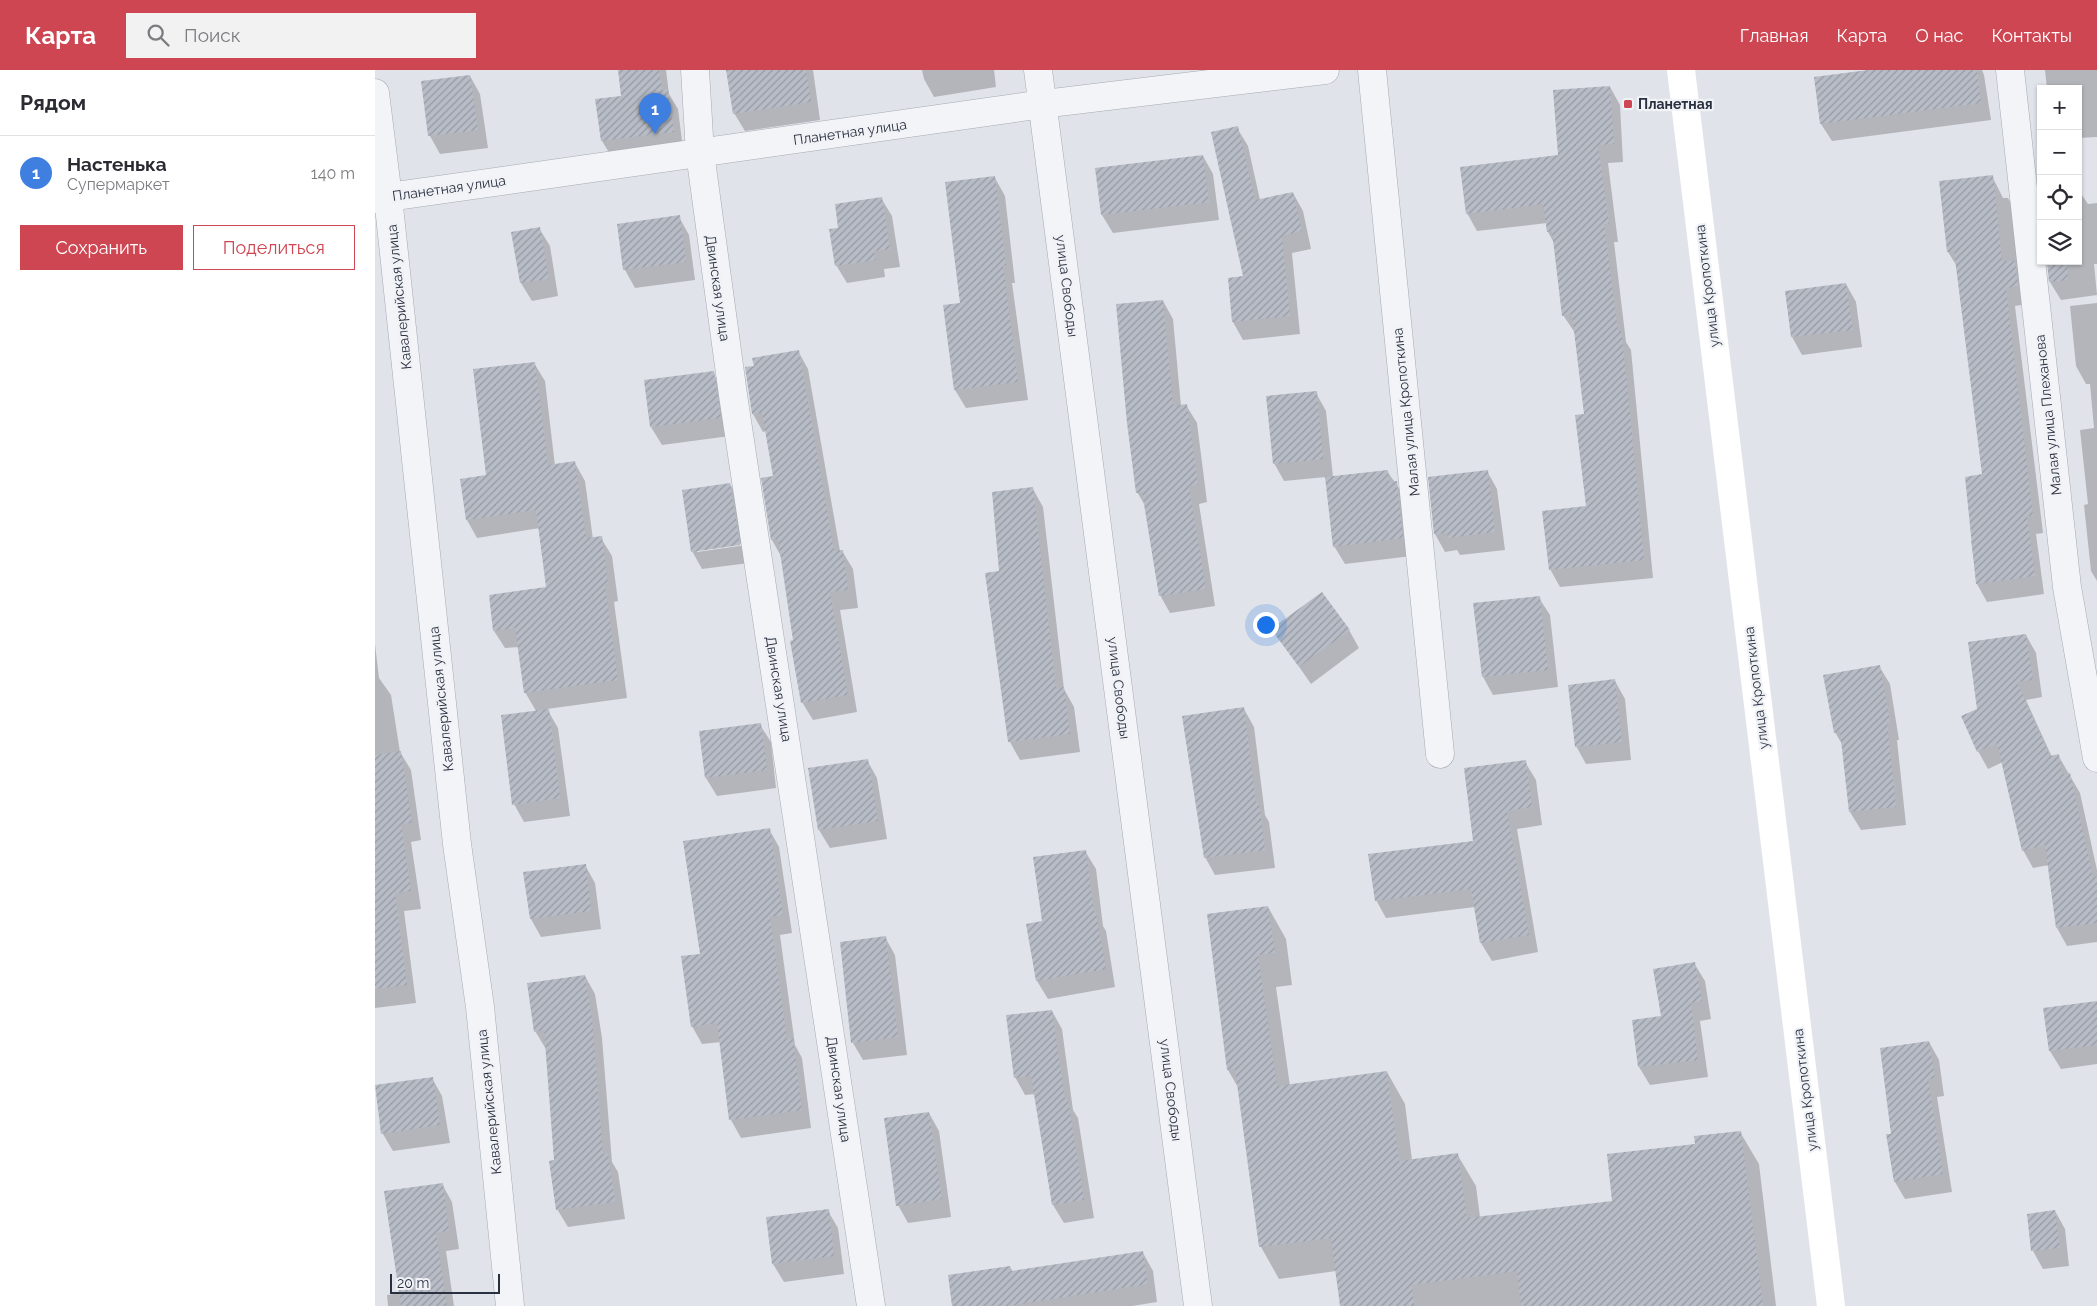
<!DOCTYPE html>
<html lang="ru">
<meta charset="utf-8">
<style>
:root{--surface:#fff;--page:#f2f2f3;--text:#2b2b33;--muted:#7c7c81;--line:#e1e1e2;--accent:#cd4652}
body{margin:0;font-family:Raleway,sans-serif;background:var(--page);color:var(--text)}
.controls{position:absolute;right:15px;top:15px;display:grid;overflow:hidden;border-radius:0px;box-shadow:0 1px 4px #0004}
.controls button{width:45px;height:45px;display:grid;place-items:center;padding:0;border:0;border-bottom:1px solid var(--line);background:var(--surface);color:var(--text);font:25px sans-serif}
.scale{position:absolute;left:15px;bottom:12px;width:110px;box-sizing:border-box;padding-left:5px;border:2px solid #293040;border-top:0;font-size:14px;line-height:18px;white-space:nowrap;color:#293040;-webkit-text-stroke:4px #f0f2f6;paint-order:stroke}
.you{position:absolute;left:890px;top:554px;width:18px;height:18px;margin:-12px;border:4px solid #fff;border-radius:50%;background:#1a73e8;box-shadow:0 0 0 8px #1a73e833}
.badge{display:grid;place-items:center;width:32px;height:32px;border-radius:50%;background:var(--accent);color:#fff;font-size:16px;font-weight:700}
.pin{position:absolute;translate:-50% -41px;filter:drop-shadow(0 1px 2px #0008)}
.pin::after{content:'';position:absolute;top:26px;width:18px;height:15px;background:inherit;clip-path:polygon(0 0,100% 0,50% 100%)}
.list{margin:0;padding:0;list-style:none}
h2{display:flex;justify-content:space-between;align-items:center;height:65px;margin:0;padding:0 20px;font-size:21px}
h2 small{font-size:16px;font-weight:400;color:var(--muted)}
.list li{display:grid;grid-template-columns:32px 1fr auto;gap:15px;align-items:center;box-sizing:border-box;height:75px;padding:0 20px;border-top:1px solid var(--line)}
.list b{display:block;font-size:19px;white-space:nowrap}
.list p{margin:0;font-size:16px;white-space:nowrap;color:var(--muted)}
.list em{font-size:16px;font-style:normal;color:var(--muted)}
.actions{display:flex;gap:10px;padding:15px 20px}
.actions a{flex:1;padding:11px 0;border:1px solid var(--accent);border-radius:0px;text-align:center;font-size:18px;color:var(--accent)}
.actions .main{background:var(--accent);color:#fff}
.icon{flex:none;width:28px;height:28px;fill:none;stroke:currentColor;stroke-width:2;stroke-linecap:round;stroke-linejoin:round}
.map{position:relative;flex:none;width:1722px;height:1236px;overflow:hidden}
header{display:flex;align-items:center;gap:30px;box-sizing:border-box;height:70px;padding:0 25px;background:var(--accent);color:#fff}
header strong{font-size:24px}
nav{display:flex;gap:28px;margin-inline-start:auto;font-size:18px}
.search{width:350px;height:45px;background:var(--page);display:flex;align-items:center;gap:12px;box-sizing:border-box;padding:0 18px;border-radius:0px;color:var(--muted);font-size:19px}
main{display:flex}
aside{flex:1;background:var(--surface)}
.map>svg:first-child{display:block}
</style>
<header>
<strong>Карта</strong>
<div class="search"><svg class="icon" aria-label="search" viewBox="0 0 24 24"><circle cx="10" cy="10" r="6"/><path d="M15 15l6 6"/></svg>Поиск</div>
<nav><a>Главная</a><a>Карта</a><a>О нас</a><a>Контакты</a></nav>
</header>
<main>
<aside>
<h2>Рядом<small></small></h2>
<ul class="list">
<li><span class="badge" style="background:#3f7fe0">1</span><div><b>Настенька</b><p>Супермаркет</p></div><em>140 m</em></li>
</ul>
<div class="actions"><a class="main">Сохранить</a><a>Поделиться</a></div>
</aside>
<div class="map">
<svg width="1722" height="1236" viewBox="0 0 1722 1236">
<defs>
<pattern id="building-hatch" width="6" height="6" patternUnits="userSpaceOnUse" patternTransform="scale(1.25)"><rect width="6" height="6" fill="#b7bcc6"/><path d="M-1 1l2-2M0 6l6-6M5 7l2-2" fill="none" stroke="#9599a2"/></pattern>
</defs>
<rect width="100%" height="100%" fill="#e0e3e9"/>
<g fill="#0003" fill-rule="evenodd">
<path d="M 244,0 L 291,0 L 294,24 L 303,39 L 308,79 L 238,89 L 227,71 L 222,30 L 248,27 Z"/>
<path d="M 353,0 L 438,0 L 445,50 L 370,61 L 359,43 Z"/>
<path d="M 547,0 L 619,0 L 621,17 L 559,27 L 549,9 Z"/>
<path d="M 1501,0 L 1607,0 L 1609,5 L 1616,50 L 1457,71 L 1446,54 Z"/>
<path d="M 1670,0 L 1722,0 L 1722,67 L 1703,68 L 1703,19 L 1672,19 Z"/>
<path d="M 95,6 L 105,24 L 113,78 L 65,84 L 55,66 L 47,12 Z"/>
<path d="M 1235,17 L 1245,35 L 1248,92 L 1233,93 L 1243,172 L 1239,172 L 1251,272 L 1256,280 L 1278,508 L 1185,517 L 1175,499 L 1212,437 L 1210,345 L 1200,263 L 1188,245 L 1179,173 L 1173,162 L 1172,153 L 1102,161 L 1092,143 L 1184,86 Z"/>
<path d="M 862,58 L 873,76 L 885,130 L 918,123 L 928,141 L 936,179 L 917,183 L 925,264 L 868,270 L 858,252 L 870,207 Z"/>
<path d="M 828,86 L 838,104 L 844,150 L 738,163 L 727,145 Z"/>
<path d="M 1617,106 L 1628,128 L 1633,128 L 1643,146 L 1653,234 L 1640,236 L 1668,463 L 1661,464 L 1669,524 L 1612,532 L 1602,514 L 1596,470 L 1599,470 L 1608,405 L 1583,198 L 1573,182 Z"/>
<path d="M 620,108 L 630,126 L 640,213 L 637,213 L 653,330 L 591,338 L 580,320 L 569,236 L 586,234 Z"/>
<path d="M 1703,119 L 1713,134 L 1722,133 L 1722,194 L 1719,194 L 1722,225 L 1686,230 L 1675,212 L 1673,191 L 1703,191 Z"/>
<path d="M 506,128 L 517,146 L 525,197 L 509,199 L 510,207 L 472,213 L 461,195 Z"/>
<path d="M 304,147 L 314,165 L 320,210 L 260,218 L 250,200 L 244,155 Z"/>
<path d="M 164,158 L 175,176 L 183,226 L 157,231 L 146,213 L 138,163 Z"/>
<path d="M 1471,214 L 1481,232 L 1487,277 L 1427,285 L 1417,267 L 1411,222 Z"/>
<path d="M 788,231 L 798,249 L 806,336 L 811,335 L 822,353 L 832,432 L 824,434 L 840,536 L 795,543 L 785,525 L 771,437 L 762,422 Z"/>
<path d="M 1722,233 L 1722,511 L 1716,501 L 1709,435 L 1713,434 L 1705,360 L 1719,358 L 1715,314 L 1711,314 L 1701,296 L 1695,236 Z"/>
<path d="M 423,281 L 433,299 L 465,481 L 467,481 L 478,499 L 483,538 L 465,540 L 482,642 L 438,650 L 427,632 L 407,488 L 397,470 L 388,409 L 399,407 L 391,361 L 388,362 L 378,344 L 380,297 Z"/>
<path d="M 159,293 L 170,311 L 180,396 L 200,393 L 210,411 L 218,469 L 226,468 L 237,486 L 243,531 L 239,532 L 252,628 L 172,639 L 183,658 L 195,746 L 149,752 L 139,734 L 161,641 L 150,622 L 144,577 L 130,578 L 119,561 L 172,519 L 165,458 L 102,468 L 92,450 Z"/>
<path d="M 338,303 L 349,321 L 355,366 L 287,375 L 276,357 Z"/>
<path d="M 941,323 L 951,341 L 958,407 L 1012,401 L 1032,430 L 1037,486 L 970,494 L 959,476 L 951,407 L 909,411 L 899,393 Z"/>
<path d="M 1112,401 L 1122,419 L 1130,480 L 1085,485 L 1082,480 L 1070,482 L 1060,464 L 1055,408 Z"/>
<path d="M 355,414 L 365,432 L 374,493 L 327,499 L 317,481 ZM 371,473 L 371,475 L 322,482 L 322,479 Z"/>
<path d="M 658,419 L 668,437 L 689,619 L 699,637 L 705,682 L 645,690 L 635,672 L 611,504 L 626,502 Z"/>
<path d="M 1164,528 L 1175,545 L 1183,617 L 1118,625 L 1108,607 Z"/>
<path d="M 898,559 L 974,560 L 984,578 L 936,614 Z"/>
<path d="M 1651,565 L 1661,583 L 1667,627 L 1651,630 L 1677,687 L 1683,685 L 1705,723 L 1722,800 L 1722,872 L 1692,876 L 1682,858 L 1674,795 L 1658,798 L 1648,780 L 1628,692 L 1613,699 L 1603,681 L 1603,640 Z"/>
<path d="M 0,574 L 4,608 L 16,625 L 25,682 L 36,700 L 46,770 L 36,772 L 46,839 L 29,841 L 41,933 L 0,938 Z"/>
<path d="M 1504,596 L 1515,614 L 1524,670 L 1522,670 L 1531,755 L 1486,760 L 1475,742 L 1468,676 L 1460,662 Z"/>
<path d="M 1240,611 L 1250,629 L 1256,690 L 1211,694 L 1201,676 Z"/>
<path d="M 869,639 L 879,657 L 890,745 L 894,752 L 900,798 L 840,805 L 830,787 Z"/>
<path d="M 385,655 L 396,672 L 401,718 L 342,726 L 331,708 L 325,663 Z"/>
<path d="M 492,690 L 502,708 L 512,769 L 455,778 L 444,760 Z"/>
<path d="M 1150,692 L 1161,710 L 1167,755 L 1142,759 L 1163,882 L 1117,891 L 1106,873 L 1100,837 L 1011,848 L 1001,830 L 1100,772 Z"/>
<path d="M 394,759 L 404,777 L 417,863 L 405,865 L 420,975 L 427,988 L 436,1058 L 366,1068 L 356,1050 L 346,972 L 327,974 L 317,956 L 326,885 Z"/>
<path d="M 710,781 L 721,799 L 728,856 L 731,861 L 740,917 L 673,929 L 662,911 L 653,855 L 669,852 Z"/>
<path d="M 210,795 L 220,813 L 226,859 L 166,867 L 156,849 Z"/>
<path d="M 893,837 L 911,869 L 917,915 L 901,917 L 915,1016 L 1012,1002 L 1030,1034 L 1037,1090 L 1082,1084 L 1101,1116 L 1105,1147 L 1238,1132 L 1321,1076 L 1365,1062 L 1384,1094 L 1401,1236 L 966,1236 L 961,1201 L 904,1209 L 886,1177 L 864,1019 L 853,1000 Z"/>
<path d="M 510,867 L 520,885 L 532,985 L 488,990 L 478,973 Z"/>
<path d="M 1319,893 L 1330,911 L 1336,949 L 1325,951 L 1333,1007 L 1275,1015 L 1264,997 L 1258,951 L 1288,947 Z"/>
<path d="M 210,906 L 220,924 L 227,968 L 237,1092 L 243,1102 L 250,1149 L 193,1157 L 182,1139 L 181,1091 L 171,979 L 160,961 Z"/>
<path d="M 1722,932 L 1722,994 L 1686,999 L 1675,981 L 1670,939 Z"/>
<path d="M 677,941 L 687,959 L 698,1040 L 703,1048 L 719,1148 L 689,1153 L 678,1135 L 661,1024 L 650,1025 L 640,1007 Z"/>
<path d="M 1554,972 L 1564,990 L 1569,1026 L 1562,1027 L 1577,1122 L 1530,1129 L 1520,1112 L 1518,1065 Z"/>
<path d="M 57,1008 L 67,1026 L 75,1073 L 18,1081 L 8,1064 Z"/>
<path d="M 554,1043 L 564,1061 L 576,1147 L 533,1153 L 523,1135 Z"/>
<path d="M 67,1114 L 77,1132 L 84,1179 L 71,1181 L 79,1236 L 13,1236 L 12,1225 L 26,1223 Z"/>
<path d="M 453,1141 L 463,1158 L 469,1204 L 409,1212 L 398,1194 Z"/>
<path d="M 1680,1141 L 1690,1159 L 1694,1196 L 1668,1199 L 1658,1181 L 1653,1145 Z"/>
<path d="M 768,1183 L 778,1201 L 782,1232 L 757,1236 L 579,1236 L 635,1197 L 638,1202 Z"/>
</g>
<g fill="url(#building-hatch)">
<path d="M 243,0 L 284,0 L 287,20 L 293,19 L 299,62 L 226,71 L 220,29 L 246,26 Z"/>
<path d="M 351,0 L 431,0 L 436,32 L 358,44 Z"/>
<path d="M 1493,0 L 1602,0 L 1606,33 L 1445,54 L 1439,7 Z"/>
<path d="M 95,5 L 103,60 L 53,66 L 46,11 Z"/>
<path d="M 1235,16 L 1239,74 L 1223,75 L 1234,154 L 1229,154 L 1243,261 L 1246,260 L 1253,322 L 1269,490 L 1174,500 L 1167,441 L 1211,436 L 1200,345 L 1209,344 L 1197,244 L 1187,246 L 1177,161 L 1172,162 L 1168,134 L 1091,144 L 1085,97 L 1183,85 L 1178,20 Z"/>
<path d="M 863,56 L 880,130 L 918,122 L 927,161 L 907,166 L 915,246 L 857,252 L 853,208 L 868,206 L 836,62 Z"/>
<path d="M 828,85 L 834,132 L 726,145 L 720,98 Z"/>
<path d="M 1618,105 L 1627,191 L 1640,191 L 1643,216 L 1631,218 L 1658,446 L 1652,446 L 1660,506 L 1601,514 L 1590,407 L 1607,404 L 1579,181 L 1572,182 L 1564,111 Z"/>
<path d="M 620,106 L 631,195 L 628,195 L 643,312 L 579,320 L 568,235 L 585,233 L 570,112 Z"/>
<path d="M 507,127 L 515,179 L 499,181 L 501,190 L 460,196 L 454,159 L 463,158 L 460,134 Z"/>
<path d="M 305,145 L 311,192 L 248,200 L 242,154 Z"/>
<path d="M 165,157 L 174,209 L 145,213 L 136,162 Z"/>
<path d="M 1672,191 L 1692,191 L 1693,210 L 1674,212 Z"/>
<path d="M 1471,213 L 1478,260 L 1416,267 L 1410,221 Z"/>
<path d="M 788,230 L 798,336 L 812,334 L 823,415 L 814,416 L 831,519 L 784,526 L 767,422 L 761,423 L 752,353 L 741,234 Z"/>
<path d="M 424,280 L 459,481 L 468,480 L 473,520 L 455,522 L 473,625 L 426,633 L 415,571 L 418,570 L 403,469 L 396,470 L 386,408 L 398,406 L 387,343 L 377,344 L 370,297 L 379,296 L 377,288 Z"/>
<path d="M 160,292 L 173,395 L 200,391 L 211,468 L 227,466 L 233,513 L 230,514 L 243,610 L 149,623 L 140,558 L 118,561 L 114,525 L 171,517 L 161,440 L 91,450 L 85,409 L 111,405 L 98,299 Z"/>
<path d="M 339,301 L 346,348 L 275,357 L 269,310 Z"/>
<path d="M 942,321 L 948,389 L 898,394 L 891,326 Z"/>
<path d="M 1013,400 L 1014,412 L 1022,411 L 1028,468 L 958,477 L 950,407 Z"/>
<path d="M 1113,400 L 1120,462 L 1073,468 L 1072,463 L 1059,464 L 1053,407 Z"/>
<path d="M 355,413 L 365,475 L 316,482 L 307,420 Z"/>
<path d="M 658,417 L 681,619 L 689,617 L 695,664 L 633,672 L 610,503 L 624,501 L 617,422 Z"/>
<path d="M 947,522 L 975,560 L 924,597 L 896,559 Z"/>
<path d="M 1165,526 L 1173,600 L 1107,607 L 1098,533 Z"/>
<path d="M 1651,564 L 1658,610 L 1642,612 L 1675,686 L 1684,684 L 1687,704 L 1695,703 L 1718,807 L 1722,806 L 1722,853 L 1681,858 L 1670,775 L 1647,781 L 1622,673 L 1602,682 L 1586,646 L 1602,639 L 1593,572 Z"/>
<path d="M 1505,595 L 1515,652 L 1512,652 L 1521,737 L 1474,742 L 1465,661 L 1459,663 L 1448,605 Z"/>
<path d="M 1240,609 L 1247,672 L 1200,677 L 1193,615 Z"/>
<path d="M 869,637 L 881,733 L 884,733 L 890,780 L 829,788 L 807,646 Z"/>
<path d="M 174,639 L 185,728 L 137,735 L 126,645 Z"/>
<path d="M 386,653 L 392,700 L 330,708 L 324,661 Z"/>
<path d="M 26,681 L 37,753 L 26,754 L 36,821 L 20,823 L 32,915 L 0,919 L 0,685 Z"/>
<path d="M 493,689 L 503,751 L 443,760 L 433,698 Z"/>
<path d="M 1151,690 L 1157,737 L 1132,741 L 1154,865 L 1105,873 L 1096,819 L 1000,831 L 993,784 L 1098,771 L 1089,698 Z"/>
<path d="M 395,758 L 408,845 L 395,847 L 412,969 L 418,969 L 427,1040 L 354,1050 L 342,953 L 316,957 L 306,886 L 325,884 L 308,771 Z"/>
<path d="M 711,780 L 719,843 L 721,842 L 731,899 L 661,911 L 651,854 L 667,851 L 658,787 Z"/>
<path d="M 211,794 L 216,841 L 155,849 L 148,802 Z"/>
<path d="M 893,836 L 900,883 L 883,885 L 902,1016 L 1012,1001 L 1024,1091 L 1083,1083 L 1092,1148 L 1237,1131 L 1232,1084 L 1320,1074 L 1319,1066 L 1366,1061 L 1388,1236 L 1146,1236 L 1142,1201 L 1037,1215 L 1039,1236 L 965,1236 L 956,1168 L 884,1177 L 860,999 L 852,1000 L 832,844 Z"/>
<path d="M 511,866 L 523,967 L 476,973 L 465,872 Z"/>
<path d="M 1320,892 L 1327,931 L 1316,933 L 1323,990 L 1263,997 L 1257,950 L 1286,946 L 1278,899 Z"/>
<path d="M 210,905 L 217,948 L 228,1084 L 233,1083 L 240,1132 L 181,1140 L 174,1091 L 179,1090 L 169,960 L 159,962 L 152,913 Z"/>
<path d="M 1722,931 L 1722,975 L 1674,981 L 1668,938 Z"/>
<path d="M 677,940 L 690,1030 L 693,1029 L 709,1130 L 677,1135 L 656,1006 L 639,1008 L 631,945 Z"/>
<path d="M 1554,971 L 1560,1008 L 1553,1009 L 1568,1104 L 1519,1112 L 1511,1064 L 1516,1064 L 1505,978 Z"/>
<path d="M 58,1007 L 65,1055 L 6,1064 L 0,1015 Z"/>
<path d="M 554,1042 L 567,1129 L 521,1136 L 509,1048 Z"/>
<path d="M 68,1113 L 74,1161 L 61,1163 L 72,1236 L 26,1236 L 9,1121 Z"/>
<path d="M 454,1139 L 459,1186 L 397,1194 L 391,1147 Z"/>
<path d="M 1680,1140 L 1685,1178 L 1656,1181 L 1652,1144 Z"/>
<path d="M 768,1181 L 773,1214 L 633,1236 L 577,1236 L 573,1205 L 635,1196 L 636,1201 Z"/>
</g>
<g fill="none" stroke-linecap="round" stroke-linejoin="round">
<defs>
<g id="street">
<path d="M 320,0 L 325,83 L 358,325 L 496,1236"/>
<path d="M 663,0 L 823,1236"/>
<path d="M 997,0 L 1065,684"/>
<path d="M 1635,0 L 1692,517 L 1722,688"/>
<path d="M 0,23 L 13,127 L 82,774 L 105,937 L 135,1236"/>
<path d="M 0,129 L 668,34 L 950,0"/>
</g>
</defs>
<use href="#street" stroke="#a5aab3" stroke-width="29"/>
<use href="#street" stroke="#f3f4f7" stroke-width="28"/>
<path stroke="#fff" stroke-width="28" d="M 1306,0 L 1456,1236"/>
</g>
<rect fill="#cd4652" stroke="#f0f2f6" stroke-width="2" x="1248" y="29" width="10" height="10" rx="2.5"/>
<g text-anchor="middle" stroke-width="4.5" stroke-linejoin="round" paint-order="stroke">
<g font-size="14" font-weight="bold" fill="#293040" stroke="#f0f2f6" text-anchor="start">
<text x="1263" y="39">Планетная</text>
</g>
<g font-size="14" fill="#293040" stroke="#f0f2f6">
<text transform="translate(475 62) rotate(-8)" y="5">Планетная улица</text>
<text transform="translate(74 118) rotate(-8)" y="5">Планетная улица</text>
<text transform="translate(692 216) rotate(83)" y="5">улица Свободы</text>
<text transform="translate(1332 216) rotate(-97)" y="5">улица Кропоткина</text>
<text transform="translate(343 218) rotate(82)" y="5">Двинская улица</text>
<text transform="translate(24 227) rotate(-96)" y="5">Кавалерийская улица</text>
<text transform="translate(1031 342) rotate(-96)" y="5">Малая улица Кропоткина</text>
<text transform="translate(1673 345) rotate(-96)" y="5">Малая улица Плеханова</text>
<text transform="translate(744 618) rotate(83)" y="5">улица Свободы</text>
<text transform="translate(1381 618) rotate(-97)" y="5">улица Кропоткина</text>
<text transform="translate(404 619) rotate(81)" y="5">Двинская улица</text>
<text transform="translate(66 629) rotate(-96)" y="5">Кавалерийская улица</text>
<text transform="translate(464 1019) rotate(82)" y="5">Двинская улица</text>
<text transform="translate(796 1020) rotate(83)" y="5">улица Свободы</text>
<text transform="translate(1430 1020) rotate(-97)" y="5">улица Кропоткина</text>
<text transform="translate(114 1032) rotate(-96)" y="5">Кавалерийская улица</text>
</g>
</g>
</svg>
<div class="controls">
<button>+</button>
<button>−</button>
<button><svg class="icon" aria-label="locate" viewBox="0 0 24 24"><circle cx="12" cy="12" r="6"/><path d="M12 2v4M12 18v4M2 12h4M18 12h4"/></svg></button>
<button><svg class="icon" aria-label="layers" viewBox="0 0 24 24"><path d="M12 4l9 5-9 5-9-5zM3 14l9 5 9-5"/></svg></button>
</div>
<div class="scale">20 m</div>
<div class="you"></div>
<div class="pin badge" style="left:280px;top:64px;background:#3f7fe0">1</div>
</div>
</main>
